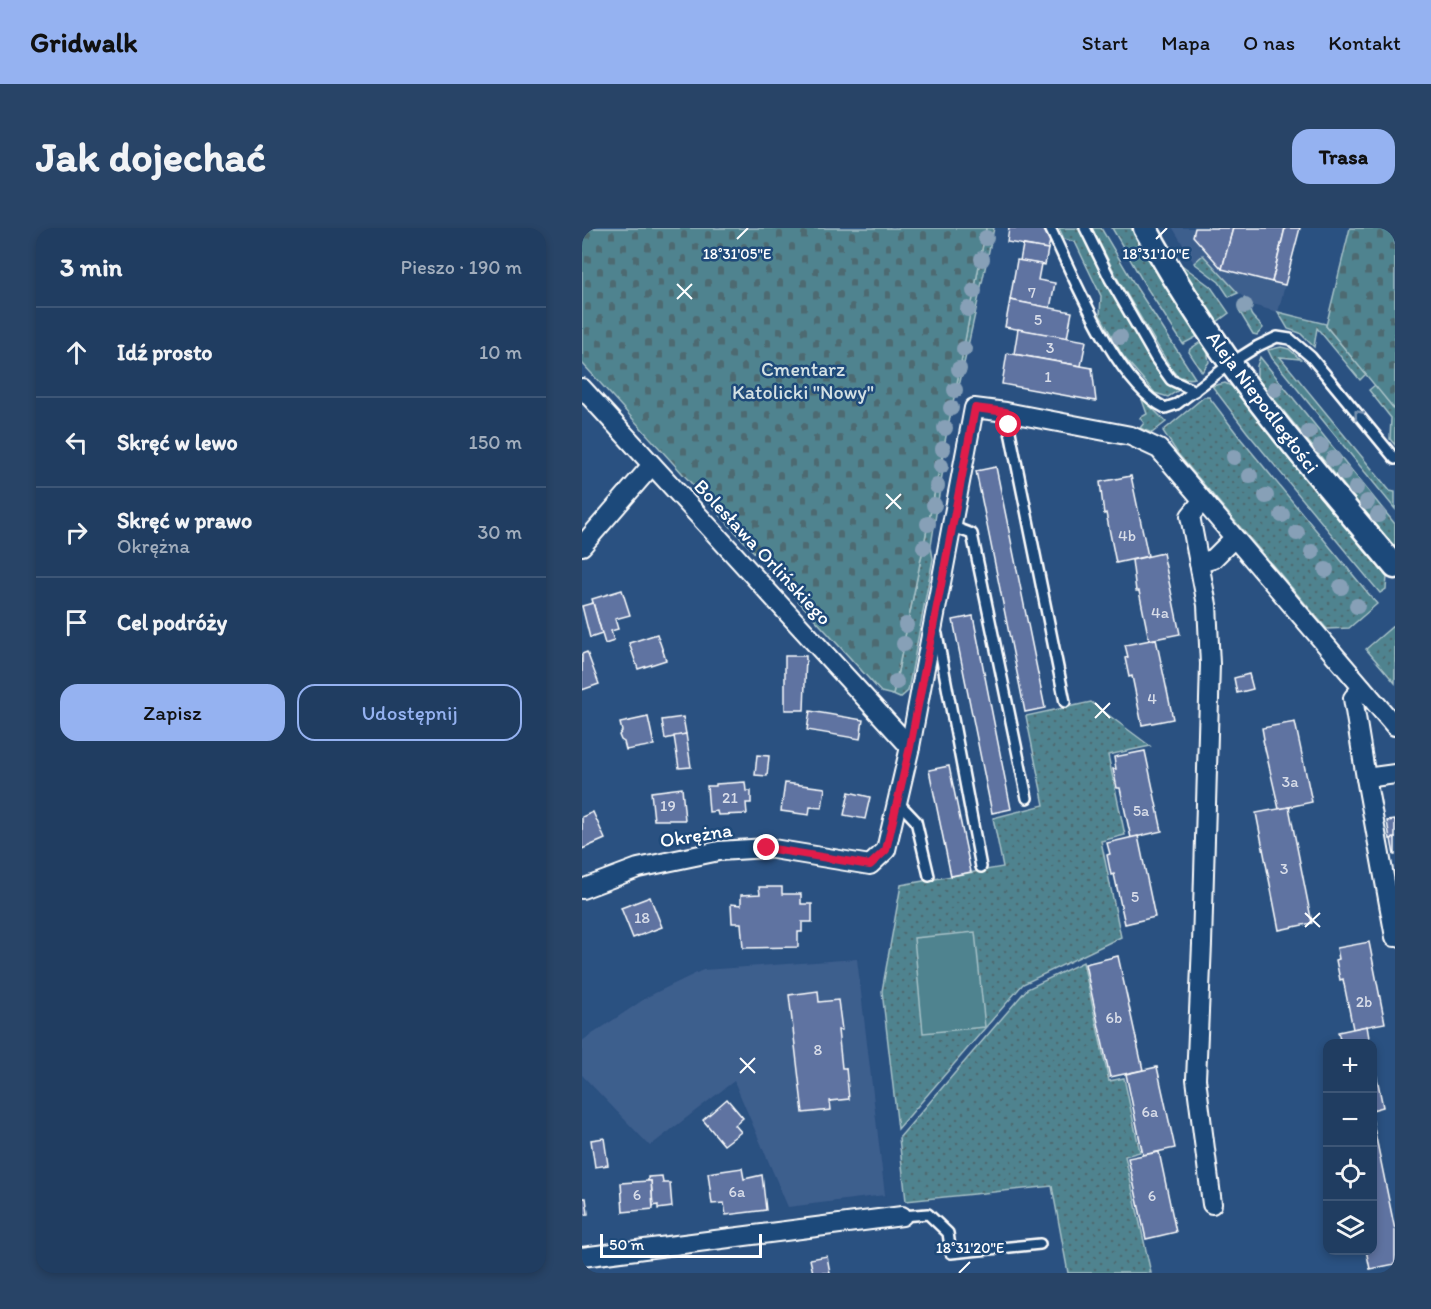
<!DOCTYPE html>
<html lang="pl">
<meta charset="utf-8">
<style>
:root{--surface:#203d61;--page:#284467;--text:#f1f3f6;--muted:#a2aebd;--line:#3d5676;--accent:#95b2f1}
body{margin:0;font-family:Itim,sans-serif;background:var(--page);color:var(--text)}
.controls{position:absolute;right:18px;bottom:18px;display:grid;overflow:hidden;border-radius:12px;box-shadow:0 3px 9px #0003}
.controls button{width:54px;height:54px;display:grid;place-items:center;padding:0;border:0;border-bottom:2px solid var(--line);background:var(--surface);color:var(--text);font:30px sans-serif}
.scale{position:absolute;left:18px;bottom:15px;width:162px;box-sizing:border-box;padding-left:6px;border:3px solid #fff;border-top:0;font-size:16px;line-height:21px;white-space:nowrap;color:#fff;-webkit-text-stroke:4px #1f4a7a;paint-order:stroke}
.stop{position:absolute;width:18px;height:18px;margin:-14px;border:4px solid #e11d48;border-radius:50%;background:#fff}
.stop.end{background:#e11d48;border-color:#fff;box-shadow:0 2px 6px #0008}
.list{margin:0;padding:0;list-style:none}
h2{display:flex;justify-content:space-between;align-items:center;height:78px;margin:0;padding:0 24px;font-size:26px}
h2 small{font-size:20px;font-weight:400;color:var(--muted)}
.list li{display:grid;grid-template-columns:39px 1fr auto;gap:18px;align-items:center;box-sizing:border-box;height:90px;padding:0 24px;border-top:2px solid var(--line)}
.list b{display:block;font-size:22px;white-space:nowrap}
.list p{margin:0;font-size:20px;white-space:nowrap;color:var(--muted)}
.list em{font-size:20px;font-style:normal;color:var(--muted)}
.actions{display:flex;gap:12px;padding:18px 24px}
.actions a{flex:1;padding:14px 0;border:2px solid var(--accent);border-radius:18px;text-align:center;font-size:21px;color:var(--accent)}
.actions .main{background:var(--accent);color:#111}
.icon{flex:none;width:33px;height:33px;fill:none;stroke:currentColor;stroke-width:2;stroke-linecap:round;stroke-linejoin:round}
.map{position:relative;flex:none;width:813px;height:1045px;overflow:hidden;border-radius:18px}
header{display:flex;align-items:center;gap:36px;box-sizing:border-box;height:84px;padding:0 30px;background:var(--accent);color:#111}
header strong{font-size:28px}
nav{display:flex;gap:33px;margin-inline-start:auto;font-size:21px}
.intro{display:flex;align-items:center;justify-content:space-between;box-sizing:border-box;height:144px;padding:0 36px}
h1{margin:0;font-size:42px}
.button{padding:15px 27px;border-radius:18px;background:var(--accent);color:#111;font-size:21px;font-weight:700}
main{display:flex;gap:36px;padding:0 36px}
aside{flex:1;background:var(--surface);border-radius:18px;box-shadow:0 3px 9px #0003}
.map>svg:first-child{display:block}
</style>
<header>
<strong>Gridwalk</strong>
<nav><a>Start</a><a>Mapa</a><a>O nas</a><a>Kontakt</a></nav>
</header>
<div class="intro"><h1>Jak dojechać</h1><a class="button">Trasa</a></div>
<main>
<aside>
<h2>3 min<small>Pieszo · 190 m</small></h2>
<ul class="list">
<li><svg class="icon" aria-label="ahead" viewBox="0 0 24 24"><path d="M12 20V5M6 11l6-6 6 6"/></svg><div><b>Idź prosto</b></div><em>10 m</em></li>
<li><svg class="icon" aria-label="left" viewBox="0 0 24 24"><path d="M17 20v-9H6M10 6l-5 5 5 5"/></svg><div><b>Skręć w lewo</b></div><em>150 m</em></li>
<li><svg class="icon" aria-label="right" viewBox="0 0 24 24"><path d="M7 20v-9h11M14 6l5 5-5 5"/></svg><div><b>Skręć w prawo</b><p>Okrężna</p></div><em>30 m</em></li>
<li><svg class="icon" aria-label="arrive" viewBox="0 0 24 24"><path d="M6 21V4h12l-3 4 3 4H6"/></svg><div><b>Cel podróży</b></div></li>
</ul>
<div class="actions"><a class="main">Zapisz</a><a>Udostępnij</a></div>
</aside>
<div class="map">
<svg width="813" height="1045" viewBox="0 0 813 1045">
<defs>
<pattern id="grass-dots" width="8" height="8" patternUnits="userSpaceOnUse" patternTransform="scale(1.5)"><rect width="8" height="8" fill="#4f838f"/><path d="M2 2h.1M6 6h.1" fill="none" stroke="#4e6a71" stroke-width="1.8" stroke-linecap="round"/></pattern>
<pattern id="cemetery-stones" width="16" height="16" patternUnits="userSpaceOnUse" patternTransform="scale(1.5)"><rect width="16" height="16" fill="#4f838f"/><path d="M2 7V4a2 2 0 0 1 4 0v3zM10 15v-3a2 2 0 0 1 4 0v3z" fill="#4e6a71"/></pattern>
</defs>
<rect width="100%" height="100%" fill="#2a5181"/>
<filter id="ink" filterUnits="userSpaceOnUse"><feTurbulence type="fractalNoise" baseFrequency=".0167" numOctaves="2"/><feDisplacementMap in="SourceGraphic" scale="12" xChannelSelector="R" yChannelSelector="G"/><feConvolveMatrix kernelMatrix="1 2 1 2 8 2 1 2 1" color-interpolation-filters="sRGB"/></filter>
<g filter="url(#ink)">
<g fill="#3e5e8d">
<path d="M 591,0 L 718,0 L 696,84 L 670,77 L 649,58 L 622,28 L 612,35 Z"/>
<path d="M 275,731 L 303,967 L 206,979 L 152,853 L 68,918 L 0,847 L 0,813 L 67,768 L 121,742 Z"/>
</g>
<g fill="url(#grass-dots)" stroke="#a7c1c7" stroke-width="1.5">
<path d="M 404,0 L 412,0 L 378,154 L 372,170 Z"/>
<path d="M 477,0 L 497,0 L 520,47 L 579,148 L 590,159 L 597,162 L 586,169 L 573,165 L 541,128 L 518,87 L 519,68 L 493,14 L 482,11 Z"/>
<path d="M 510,0 L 519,0 L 554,59 L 613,150 C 603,152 596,150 590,142 L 538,55 Z"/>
<path d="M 530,0 L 549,0 L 579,52 L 616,108 L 601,116 L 563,57 Z"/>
<path d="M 621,27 L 656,65 L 647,69 L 637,54 L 612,35 Z"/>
<path d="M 597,35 L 629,59 L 647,85 L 635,94 Z"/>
<path d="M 662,70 L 670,77 C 664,88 675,91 681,100 L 675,107 L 671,106 L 657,83 Z"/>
<path d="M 696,84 L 744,96 L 744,98 L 784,146 L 778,152 L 735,100 L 732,119 L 718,105 L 706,101 Z"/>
<path d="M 620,113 L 625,121 L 627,134 L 620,144 L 607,124 L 608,121 Z"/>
<path d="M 699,119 L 707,121 L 718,131 L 698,129 L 808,263 L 813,264 L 813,281 L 690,130 L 686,122 Z"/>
<path d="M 678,129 L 813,296 L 813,320 L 675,150 L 675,138 Z"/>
<path d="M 643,155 L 651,159 L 805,349 L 804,361 L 798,365 L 665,204 L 630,158 Z"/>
<path d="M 793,157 L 813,182 L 813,217 L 808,211 L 809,190 L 787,162 Z"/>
<path d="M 559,169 L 584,194 L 570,205 L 558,200 L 562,195 L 558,190 L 565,186 Z"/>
<path d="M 622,169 L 627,169 L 658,210 L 795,376 L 767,400 L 745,401 L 596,226 L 581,203 Z"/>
<path d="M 362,219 L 361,241 L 349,318 L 351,331 L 326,463 L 318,470 L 311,467 Z"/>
<path d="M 812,397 L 813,398 L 813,455 L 784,421 Z"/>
<path d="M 509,474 L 568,518 L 526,527 L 543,607 L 519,613 L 539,709 L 441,756 L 316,901 L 300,763 L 319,657 L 421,639 L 411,590 L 462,577 L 444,488 Z"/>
<path d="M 501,734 L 527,853 L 542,850 L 558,924 L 543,928 L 569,1045 L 486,1045 L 470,958 L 324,973 L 317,910 L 445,761 Z"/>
</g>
<g fill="url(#cemetery-stones)" stroke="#a7c1c7" stroke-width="1.5">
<path d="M 0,0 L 404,0 L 377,145 L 311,467 L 299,464 L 0,135 Z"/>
<path d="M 768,0 L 813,0 L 813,182 L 744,98 Z"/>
</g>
<path fill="#4f838f" stroke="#a7c1c7" stroke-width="1.5" d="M 393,704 L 403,799 L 341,805 L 332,710 Z"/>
<g fill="#5e73a1" stroke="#fff" stroke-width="1.5">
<path d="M 427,0 L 461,0 L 468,13 L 466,21 L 425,14 Z"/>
<path d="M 613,0 L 651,0 L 640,41 L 611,8 Z"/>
<path d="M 651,0 L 703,0 L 690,54 L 640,41 Z"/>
<path d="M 703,0 L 718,0 L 703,57 L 690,54 Z"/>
<path d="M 441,17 L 466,21 L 463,37 L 438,33 Z"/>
<path d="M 435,32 L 459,36 L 456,52 L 473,55 L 468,80 L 428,72 Z"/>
<path d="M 428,72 L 490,84 L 485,110 L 423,99 Z"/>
<path d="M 436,101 L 504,113 L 499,138 L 432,126 Z"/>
<path d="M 425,125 L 510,140 L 514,173 L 420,156 Z"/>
<path d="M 414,239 L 463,480 L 443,484 L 394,243 Z"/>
<path d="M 549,248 L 566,328 L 534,335 L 524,285 L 522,286 L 518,254 Z"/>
<path d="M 581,325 L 598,406 L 567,412 L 557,363 L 554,363 L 550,332 Z"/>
<path d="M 40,362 L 48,387 L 33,391 L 36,401 L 29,403 L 32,413 L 23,416 L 10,371 Z"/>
<path d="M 11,375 L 20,406 L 8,410 L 0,378 Z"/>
<path d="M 391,388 L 429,581 L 410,585 L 371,392 Z"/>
<path d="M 75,406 L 84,432 L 56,441 L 47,415 Z"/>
<path d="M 574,411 L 591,491 L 560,497 L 550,448 L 547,449 L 543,430 L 546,429 L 543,417 Z"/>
<path d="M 5,424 L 17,456 L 0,462 L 0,426 Z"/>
<path d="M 203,428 L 224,428 L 222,482 L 203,482 Z"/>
<path d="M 667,446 L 671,461 L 655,465 L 652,450 Z"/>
<path d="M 228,483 L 281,492 L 278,511 L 225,502 Z"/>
<path d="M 66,489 L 72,517 L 44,522 L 42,514 L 39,512 L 37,507 L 40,503 L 38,495 Z"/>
<path d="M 101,489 L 104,506 L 83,511 L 80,492 Z"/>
<path d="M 713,494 L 730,574 L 697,581 L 681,512 L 682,511 L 680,500 Z"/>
<path d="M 104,506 L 109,539 L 97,540 L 92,508 Z"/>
<path d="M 563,523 L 580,603 L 549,610 L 538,560 L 535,560 L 531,541 L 534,541 L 532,529 Z"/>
<path d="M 175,527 L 187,528 L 185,548 L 173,547 Z"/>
<path d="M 367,538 L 389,644 L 369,648 L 347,542 Z"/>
<path d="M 163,554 L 164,563 L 169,563 L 169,575 L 164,575 L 165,586 L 136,587 L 135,583 L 127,584 L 125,558 L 134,558 L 134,556 Z"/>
<path d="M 203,555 L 243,560 L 240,580 L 228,579 L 227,587 L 199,583 Z"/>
<path d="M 100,560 L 103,592 L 72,592 L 69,564 Z"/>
<path d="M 267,564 L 288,569 L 283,591 L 262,587 Z"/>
<path d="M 707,579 L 730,695 L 697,702 L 674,585 Z"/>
<path d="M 11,584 L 23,611 L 0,621 L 0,589 Z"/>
<path d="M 813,592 L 813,610 L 808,611 L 805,593 Z"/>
<path d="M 556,608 L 573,689 L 543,696 L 532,646 L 529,647 L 525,627 L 528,626 L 525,615 Z"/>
<path d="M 813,610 L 813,627 L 812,627 L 809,611 Z"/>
<path d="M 177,659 L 200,659 L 200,666 L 219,666 L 219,676 L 230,676 L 230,694 L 220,694 L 220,704 L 216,704 L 216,719 L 161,720 L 159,695 L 150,695 L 149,676 L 159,677 L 159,667 L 178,666 Z"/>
<path d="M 68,669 L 80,699 L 51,710 L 39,680 Z"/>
<path d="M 787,714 L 803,795 L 771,801 L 761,751 L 758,752 L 754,732 L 757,731 L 755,720 Z"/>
<path d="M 536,728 L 561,842 L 528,849 L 503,736 Z"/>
<path d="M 236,763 L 237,774 L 256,772 L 260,802 L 256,802 L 260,840 L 264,840 L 267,871 L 248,873 L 249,882 L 221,885 L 207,767 Z"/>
<path d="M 785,798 L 788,816 L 757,816 L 759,815 L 756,804 Z"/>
<path d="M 790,826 L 801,879 L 790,882 Z"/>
<path d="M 575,839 L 593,920 L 561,927 L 544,846 Z"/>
<path d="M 145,871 L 161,890 L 153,897 L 159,904 L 142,917 L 121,892 Z"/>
<path d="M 790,890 L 813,1002 L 813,1036 L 788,1041 L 784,1022 L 790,1022 Z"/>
<path d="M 22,910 L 26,937 L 13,939 L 9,912 Z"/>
<path d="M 577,924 L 594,1004 L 564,1011 L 546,930 Z"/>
<path d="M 160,940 L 162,951 L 180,947 L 184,982 L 144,987 L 142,975 L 130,976 L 126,945 Z"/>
<path d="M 80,948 L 81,955 L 88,955 L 90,979 L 76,981 L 76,977 L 71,978 L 69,953 L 66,953 L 66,949 Z"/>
<path d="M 66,953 L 69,953 L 71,981 L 41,984 L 39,955 Z"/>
<path d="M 0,970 L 4,970 L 6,986 L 0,987 Z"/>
<path d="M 245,1028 L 248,1045 L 231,1045 L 228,1031 Z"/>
</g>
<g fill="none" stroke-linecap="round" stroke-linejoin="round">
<defs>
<g id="service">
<path d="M 468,0 C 492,49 534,156 583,180 L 595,176 L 649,135 L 676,118 L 695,109 L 708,111 L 729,129 L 813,231"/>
<path d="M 503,0 L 528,51 L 574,131 L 589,152 L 613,163"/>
<path d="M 424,184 L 483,474"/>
<path d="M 369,298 L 390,306 L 445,570"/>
<path d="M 355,406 L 399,639"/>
<path d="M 315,573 L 334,593 L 347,648"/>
<path d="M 320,988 L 346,986 L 366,1005 L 369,1025 L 458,1016"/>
</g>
<g id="minor">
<path d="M 0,160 L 328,519"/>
<path d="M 620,273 L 608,288 L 625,377 L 628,436 L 620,716 L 614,851 L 630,976"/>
<path d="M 0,318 L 70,237"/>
<path d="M 617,335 L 631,331 L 652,310"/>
<path d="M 780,460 L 771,470 L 784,550"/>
<path d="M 813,546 L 784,550 L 813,709"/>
<path d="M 0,661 L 56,640 L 137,623 L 185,620 L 288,637 L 304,622 L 328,519 L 392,180 L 424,184 L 549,208 L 577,221 L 813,498"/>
<path d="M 0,1029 L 320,988"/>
</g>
<path id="tertiary" d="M 563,0 C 589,46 618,92 649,136 C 700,206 757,272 813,339"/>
</defs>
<use href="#service" stroke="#fff" stroke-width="14"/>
<use href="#minor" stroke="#fff" stroke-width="22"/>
<use href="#tertiary" stroke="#fff" stroke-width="27"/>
<use href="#service" stroke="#1f4a7a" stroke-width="9"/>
<use href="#minor" stroke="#1f4a7a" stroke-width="18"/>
<use href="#tertiary" stroke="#1f4a7a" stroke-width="22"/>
</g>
<g fill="#87a0b7">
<circle cx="404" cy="10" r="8"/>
<circle cx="400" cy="31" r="8"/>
<circle cx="392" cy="63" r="8"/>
<circle cx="663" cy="78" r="8"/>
<circle cx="386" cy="81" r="8"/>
<circle cx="538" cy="109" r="8"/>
<circle cx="382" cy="121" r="8"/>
<circle cx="377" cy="141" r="8"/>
<circle cx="693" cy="161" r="8"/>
<circle cx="373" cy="162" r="8"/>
<circle cx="369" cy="180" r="8"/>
<circle cx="363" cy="200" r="8"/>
<circle cx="727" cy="204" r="8"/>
<circle cx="739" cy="218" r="8"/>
<circle cx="361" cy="221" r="8"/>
<circle cx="652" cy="229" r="8"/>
<circle cx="751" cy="231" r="8"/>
<circle cx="359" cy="238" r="8"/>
<circle cx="762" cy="245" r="8"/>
<circle cx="668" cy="248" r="8"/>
<circle cx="355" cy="258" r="8"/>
<circle cx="774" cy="260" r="8"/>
<circle cx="684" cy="268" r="8"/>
<circle cx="785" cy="274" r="8"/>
<circle cx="352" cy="277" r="8"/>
<circle cx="700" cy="287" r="8"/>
<circle cx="796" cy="287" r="8"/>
<circle cx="346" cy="296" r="8"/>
<circle cx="715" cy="305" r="8"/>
<circle cx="342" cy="319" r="8"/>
<circle cx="730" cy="324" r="8"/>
<circle cx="744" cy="342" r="8"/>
<circle cx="759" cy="359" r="8"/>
<circle cx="775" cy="378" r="8"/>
<circle cx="324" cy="397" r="8"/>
<circle cx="322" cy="416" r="8"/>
<circle cx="314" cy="454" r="8"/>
</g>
<defs><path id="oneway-chevron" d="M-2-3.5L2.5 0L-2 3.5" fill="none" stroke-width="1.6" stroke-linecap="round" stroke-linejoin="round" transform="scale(1.5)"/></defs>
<use stroke="#7992af" href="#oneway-chevron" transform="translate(776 186) rotate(-130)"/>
</g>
<g fill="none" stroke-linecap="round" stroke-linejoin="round" filter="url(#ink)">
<path stroke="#e11d48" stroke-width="8" d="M 185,620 L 288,637 L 304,622 L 328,519 L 393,180 L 424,184 L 427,197"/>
</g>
<path fill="none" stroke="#fff" stroke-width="2" d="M 155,11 L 166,0M 574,11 L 585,0M 95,56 L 110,71M 95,71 L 110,56M 304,266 L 319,281M 304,281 L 319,266M 513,475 L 528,490M 513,490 L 528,475M 723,685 L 738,699M 723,699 L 738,685M 158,830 L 173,845M 158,845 L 173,830M 377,1045 L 388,1034"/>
<g text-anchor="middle" stroke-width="5" stroke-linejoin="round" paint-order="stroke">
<g font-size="16" fill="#d7dce8">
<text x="450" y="70">7</text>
<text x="456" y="97">5</text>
<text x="468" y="125">3</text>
<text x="466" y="154">1</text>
<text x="545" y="313">4b</text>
<text x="578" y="390">4a</text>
<text x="570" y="476">4</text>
<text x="708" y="559">3a</text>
<text x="148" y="575">21</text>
<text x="86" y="583">19</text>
<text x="559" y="588">5a</text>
<text x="702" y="646">3</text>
<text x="553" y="674">5</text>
<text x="60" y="695">18</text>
<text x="782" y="779">2b</text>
<text x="532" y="795">6b</text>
<text x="236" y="827">8</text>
<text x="568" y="889">6a</text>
<text x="155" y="969">6a</text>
<text x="55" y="972">6</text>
<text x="570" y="973">6</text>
</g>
<g font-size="20" fill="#d3e0e3" stroke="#1f4a7a">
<text x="221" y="148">Cmentarz<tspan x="221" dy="23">Katolicki "Nowy"</tspan></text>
</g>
<g font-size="20" fill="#fff" stroke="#1f4a7a">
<text transform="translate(681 174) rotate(53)" y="7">Aleja Niepodległości</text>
<text transform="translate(181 324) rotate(47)" y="7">Bolesława Orlińskiego</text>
<text transform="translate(114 607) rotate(-9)" y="7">Okrężna</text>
</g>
</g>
<g font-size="15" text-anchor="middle" fill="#fff" stroke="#1f4a7a" stroke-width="5" stroke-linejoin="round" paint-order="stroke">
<text x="155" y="31">18°31'05"E</text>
<text x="574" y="31">18°31'10"E</text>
<text x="388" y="1025">18°31'20"E</text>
</g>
</svg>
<div class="controls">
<button>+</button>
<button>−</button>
<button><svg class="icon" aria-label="locate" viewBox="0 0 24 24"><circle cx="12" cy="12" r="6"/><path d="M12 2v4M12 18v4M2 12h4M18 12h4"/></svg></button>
<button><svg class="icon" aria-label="layers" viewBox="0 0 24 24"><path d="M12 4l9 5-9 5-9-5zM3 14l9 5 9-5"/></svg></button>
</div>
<div class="scale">50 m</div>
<div class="stop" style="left:427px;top:197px"></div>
<div class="stop end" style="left:185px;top:620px"></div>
</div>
</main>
